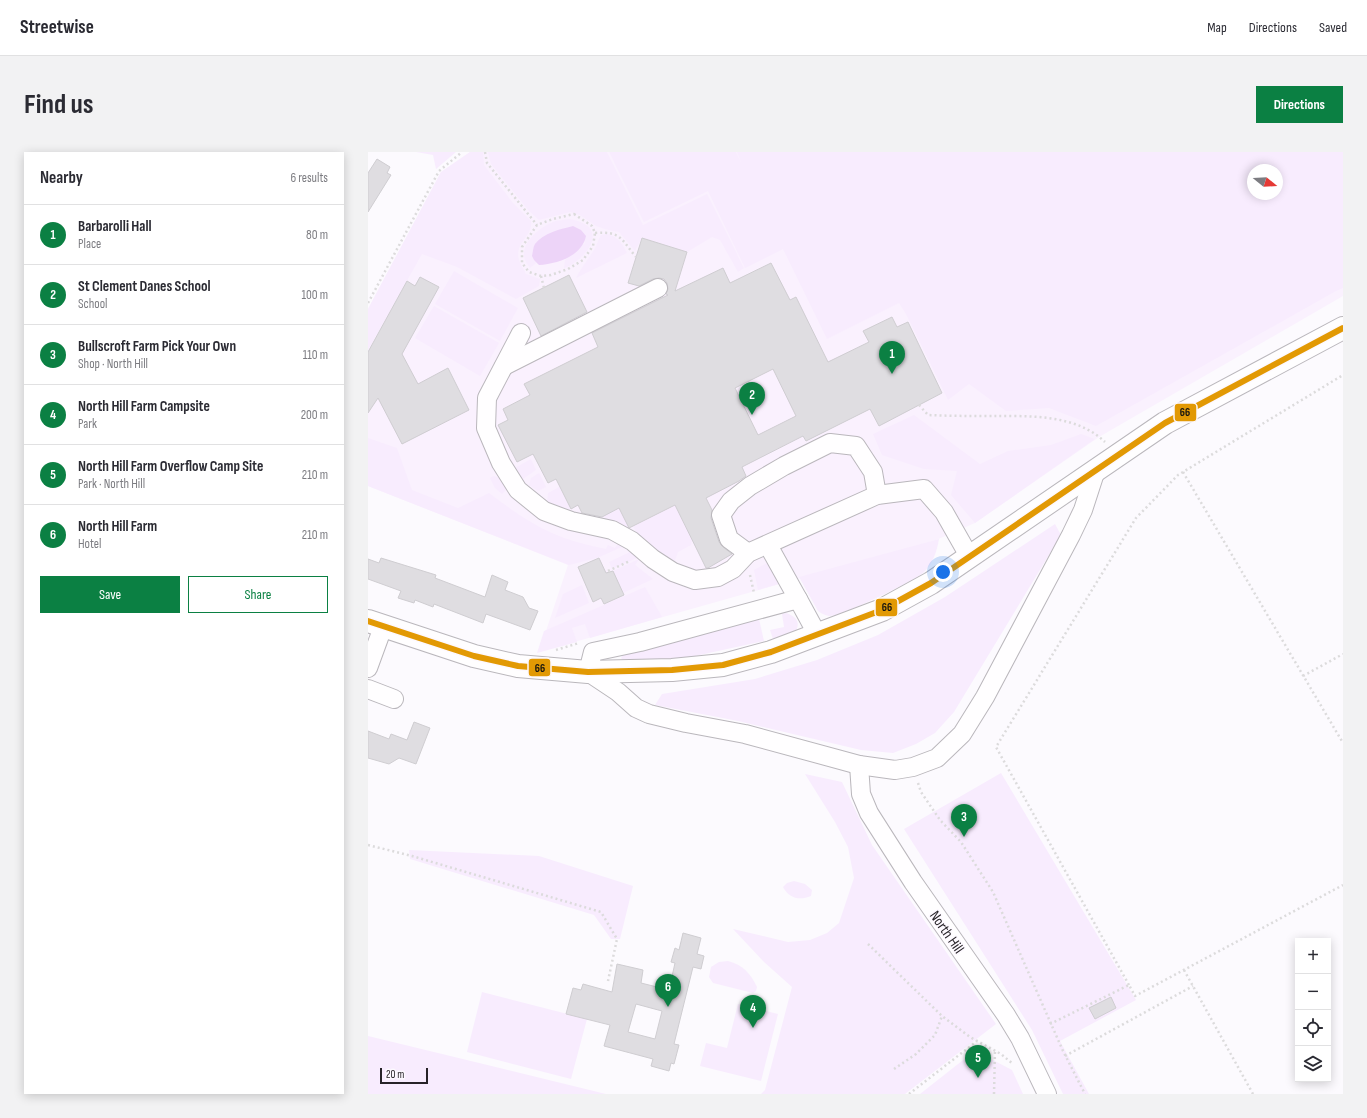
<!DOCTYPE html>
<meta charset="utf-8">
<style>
:root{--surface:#fff;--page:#f2f2f3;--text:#2b2b33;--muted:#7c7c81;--line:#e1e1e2;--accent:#0b8043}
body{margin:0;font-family:"Sofia Sans Condensed",sans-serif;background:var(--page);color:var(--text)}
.controls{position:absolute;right:12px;bottom:12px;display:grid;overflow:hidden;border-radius:0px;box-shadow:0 2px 10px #0003}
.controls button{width:36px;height:36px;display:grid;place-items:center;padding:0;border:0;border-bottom:1px solid var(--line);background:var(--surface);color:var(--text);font:20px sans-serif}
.compass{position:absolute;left:879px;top:12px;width:36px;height:36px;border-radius:50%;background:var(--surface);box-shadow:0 2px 10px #0003;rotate:108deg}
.scale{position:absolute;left:12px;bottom:10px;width:48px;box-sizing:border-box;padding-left:4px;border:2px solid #272328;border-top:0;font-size:11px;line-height:14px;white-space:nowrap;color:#272328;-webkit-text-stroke:3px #fdf9ff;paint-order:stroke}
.you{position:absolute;left:575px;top:420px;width:14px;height:14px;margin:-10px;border:3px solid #fff;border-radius:50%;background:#1a73e8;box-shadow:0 0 0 6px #1a73e833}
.badge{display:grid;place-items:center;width:26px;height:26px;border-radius:50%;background:var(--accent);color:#fff;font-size:13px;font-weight:700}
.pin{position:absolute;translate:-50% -33px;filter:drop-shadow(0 1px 2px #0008)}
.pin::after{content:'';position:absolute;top:21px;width:14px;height:12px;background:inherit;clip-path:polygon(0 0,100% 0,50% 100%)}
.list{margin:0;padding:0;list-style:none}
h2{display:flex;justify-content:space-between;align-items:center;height:52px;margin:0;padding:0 16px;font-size:17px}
h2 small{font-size:13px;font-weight:400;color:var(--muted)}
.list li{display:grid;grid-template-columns:26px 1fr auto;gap:12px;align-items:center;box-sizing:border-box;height:60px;padding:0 16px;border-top:1px solid var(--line)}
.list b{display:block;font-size:15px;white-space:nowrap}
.list p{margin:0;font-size:13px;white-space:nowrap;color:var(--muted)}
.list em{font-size:13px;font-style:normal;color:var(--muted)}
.actions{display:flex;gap:8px;padding:12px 16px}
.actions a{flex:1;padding:9px 0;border:1px solid var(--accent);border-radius:0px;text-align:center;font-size:14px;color:var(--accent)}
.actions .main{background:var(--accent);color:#fff}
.icon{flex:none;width:22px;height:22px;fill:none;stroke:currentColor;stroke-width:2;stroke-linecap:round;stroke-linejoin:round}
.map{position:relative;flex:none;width:975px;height:942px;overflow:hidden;border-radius:0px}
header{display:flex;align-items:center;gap:24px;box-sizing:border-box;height:56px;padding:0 20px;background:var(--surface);border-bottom:1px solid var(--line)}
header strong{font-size:19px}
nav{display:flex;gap:22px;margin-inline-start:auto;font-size:14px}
.intro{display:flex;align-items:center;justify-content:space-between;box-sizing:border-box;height:96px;padding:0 24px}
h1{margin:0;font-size:28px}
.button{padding:10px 18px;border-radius:0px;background:var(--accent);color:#fff;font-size:14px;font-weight:700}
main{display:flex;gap:24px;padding:0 24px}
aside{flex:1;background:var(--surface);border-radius:0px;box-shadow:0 2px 10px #0003}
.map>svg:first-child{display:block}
</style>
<header>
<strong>Streetwise</strong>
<nav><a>Map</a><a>Directions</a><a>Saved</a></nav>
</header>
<div class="intro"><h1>Find us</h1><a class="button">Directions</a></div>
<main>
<aside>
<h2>Nearby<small>6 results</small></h2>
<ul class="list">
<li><span class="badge">1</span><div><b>Barbarolli Hall</b><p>Place</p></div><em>80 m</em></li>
<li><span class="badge">2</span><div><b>St Clement Danes School</b><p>School</p></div><em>100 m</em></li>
<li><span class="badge">3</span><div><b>Bullscroft Farm Pick Your Own</b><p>Shop · North Hill</p></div><em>110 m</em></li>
<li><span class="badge">4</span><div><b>North Hill Farm Campsite</b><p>Park</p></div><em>200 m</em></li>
<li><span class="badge">5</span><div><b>North Hill Farm Overflow Camp Site</b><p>Park · North Hill</p></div><em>210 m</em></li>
<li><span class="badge">6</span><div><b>North Hill Farm</b><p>Hotel</p></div><em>210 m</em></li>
</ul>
<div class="actions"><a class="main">Save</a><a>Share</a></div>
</aside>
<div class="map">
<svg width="975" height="942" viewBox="0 0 975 942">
<rect width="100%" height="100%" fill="#fcfafe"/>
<path fill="#faf1fe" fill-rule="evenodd" d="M 102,0 L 975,0 L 975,144 L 731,285 L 607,371 L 568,388 L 171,500 L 200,413 L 0,334 L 0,157 L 73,20 ZM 885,18 L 909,18 L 909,42 L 885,42 Z"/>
<g fill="#f8ecfe" fill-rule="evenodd">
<path d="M 48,0 L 88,0 L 68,17 L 65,3 Z"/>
<path d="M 102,0 L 115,0 L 116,13 L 145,51 L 163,69 C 165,85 146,91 151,108 C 152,112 156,117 158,122 L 172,127 L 171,134 L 148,147 L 89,115 L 54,102 L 0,198 L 0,157 L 73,20 Z"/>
<path d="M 120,0 L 239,0 L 275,73 L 339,42 L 376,116 L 370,120 L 352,88 L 344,85 L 319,100 L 274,86 L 267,99 L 251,80 C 243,79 236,77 228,74 C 220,69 212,61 202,60 L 171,68 L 161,59 L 123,12 Z"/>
<path d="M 241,0 L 368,0 L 373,10 L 369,0 L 975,0 L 975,136 L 968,139 L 728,274 L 681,256 L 638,259 L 601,232 L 580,248 L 538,162 L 531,151 L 459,187 L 415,97 L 377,116 L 340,39 L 276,70 ZM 885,18 L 909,18 L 909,42 L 885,42 Z"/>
<path d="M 201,67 C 208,68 219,71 223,78 C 231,93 207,113 196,116 L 197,108 L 217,91 L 213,78 L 205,74 L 196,76 L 166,108 L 168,111 L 162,116 C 161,114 158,111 157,108 C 151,92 172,75 185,70 C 190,68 196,68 201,67 Z"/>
<path d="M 239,82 C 250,85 254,91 259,101 L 208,126 C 213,116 220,108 226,98 C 229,93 230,88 233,83 Z"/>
<path d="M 86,119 L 150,156 L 132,189 L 67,152 Z"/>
<path d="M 66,154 L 131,191 L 112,224 L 47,186 Z"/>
<path d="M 546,263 L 612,312 L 640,299 L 683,293 L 713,282 L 727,287 L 607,371 L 583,343 L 589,319 L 556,317 L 514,303 L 505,282 Z"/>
<path d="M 0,286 L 29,296 L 44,338 L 90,356 L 121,341 C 141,356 161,371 184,381 C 201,389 220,393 238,397 L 240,393 L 247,396 L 253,387 L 255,393 L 254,395 L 229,406 L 201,413 L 0,334 Z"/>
<path d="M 163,307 L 168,318 L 152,329 L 145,317 Z"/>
<path d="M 171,321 L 178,335 L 170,339 L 161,333 L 163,326 Z"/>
<path d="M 125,324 L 134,326 L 142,334 L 134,342 L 127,336 L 122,326 Z"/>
<path d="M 193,334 L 192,336 L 203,357 L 195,360 L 179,352 L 180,341 Z"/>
<path d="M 307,353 L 324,388 L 323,393 L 310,400 L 305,413 L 271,385 L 265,374 Z"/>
<path d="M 252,356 L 265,382 L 240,371 L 236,364 Z"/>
<path d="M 687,372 L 693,383 L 586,560 L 567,581 L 548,592 L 525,601 L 493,598 L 370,569 L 287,553 L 294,542 L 387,527 L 449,508 L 510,483 L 577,445 Z"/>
<path d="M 571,387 C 569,399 565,411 556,420 C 546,429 474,464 461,464 C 457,463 454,462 450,459 L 431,425 Z"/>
<path d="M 264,399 L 271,405 L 244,417 L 241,410 Z"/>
<path d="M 271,407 L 267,413 L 285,427 L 255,441 L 245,419 Z"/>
<path d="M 399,411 L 402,412 L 414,431 L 390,438 L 386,418 Z"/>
<path d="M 214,433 L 221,451 L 187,466 L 195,442 Z"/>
<path d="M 277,435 L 294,465 L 222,486 L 217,472 L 204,476 L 209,490 L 169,501 L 176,479 Z"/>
<path d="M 418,461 C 427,464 433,469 428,479 L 405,487 L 402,478 L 416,475 L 414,462 Z"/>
<path d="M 391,467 L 396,489 L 318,506 L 260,510 L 256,509 L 253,506 L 255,503 L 261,501 Z"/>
<path d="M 633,621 L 768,848 L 692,889 L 721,942 L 695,942 L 664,878 L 536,677 Z"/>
<path d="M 437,622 L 474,630 L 504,693 L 628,872 L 537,942 L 393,942 L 397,938 L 424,835 L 396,810 L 365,777 L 420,790 L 442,788 L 459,781 L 471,771 L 486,726 L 480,695 L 467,670 Z"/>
<path d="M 41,698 L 171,704 L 265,734 L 252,787 L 243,787 L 226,763 L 42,707 Z"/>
<path d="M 426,729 L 437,732 L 444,738 L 443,744 C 431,749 421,746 415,735 L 419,731 Z"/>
<path d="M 360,809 C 375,813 382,821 389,835 L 388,839 L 385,841 L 345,831 L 341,825 L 343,815 L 351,810 Z"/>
<path d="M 114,840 L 219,867 L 203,927 L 99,900 Z"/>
<path d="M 370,852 L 410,862 L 393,929 L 332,914 L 338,891 L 359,896 Z"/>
<path d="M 0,884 L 238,942 L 0,942 Z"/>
<path d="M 604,901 L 623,907 L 644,918 L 655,942 L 552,942 Z"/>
</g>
<path fill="#edd4f8" d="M 205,74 L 213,78 L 218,84 C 214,104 189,112 171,113 L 166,108 L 164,104 C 165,100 165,95 167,92 C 175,81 193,77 205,74 Z"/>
<g fill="#dfdde1" stroke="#cfcdd1" fill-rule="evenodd">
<path d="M 9,7 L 22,15 L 19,21 L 23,23 L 0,60 L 0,21 Z"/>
<path d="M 274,86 L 319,100 L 307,139 L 355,116 L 362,131 L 403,111 L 422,148 L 428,145 L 460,210 L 501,190 L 495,179 L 524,165 L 529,175 L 540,170 L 574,241 L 511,274 L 502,257 L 438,289 L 435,284 L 374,315 L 378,324 L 371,329 L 338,346 L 344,358 L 343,366 L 351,390 L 355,395 L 364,402 L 340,416 L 338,416 L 307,353 L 261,376 L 251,356 L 234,365 L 214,361 L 210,353 L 203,357 L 188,327 L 180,331 L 165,302 L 149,310 L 130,273 L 140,268 L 135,257 L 162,243 L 156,232 L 230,195 L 224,181 L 300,143 L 298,142 L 300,137 L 299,131 L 296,127 L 291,126 L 285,127 L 271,134 L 260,131 ZM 405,217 L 428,264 L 390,283 L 367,236 Z"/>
<path d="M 201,123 L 219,160 L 173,184 L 155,146 Z"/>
<path d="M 52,125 L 71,135 L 34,202 L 50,232 L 80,216 L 101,258 L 34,292 L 10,246 L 0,261 L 0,200 L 39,129 L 47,134 Z"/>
<path d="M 13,406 L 68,423 L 67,426 L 117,445 L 124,423 L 140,430 L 137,438 L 155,445 L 161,456 L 170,459 L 162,478 L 118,462 L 115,471 L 66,452 L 65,455 L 47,448 L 46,451 L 30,446 L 33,439 L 0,427 L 0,407 L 11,411 Z"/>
<path d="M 231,406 L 238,421 L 245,419 L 256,443 L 236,452 L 233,446 L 225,450 L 210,415 Z"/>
<path d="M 46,570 L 62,576 L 48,612 L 31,606 L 21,612 L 0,606 L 0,579 L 21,587 L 23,582 L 39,588 Z"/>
<path d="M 315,781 L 333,786 L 329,802 L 336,804 L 333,817 L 325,815 L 306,892 L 311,893 L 306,912 L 303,911 L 301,919 L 283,914 L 285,907 L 236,894 L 242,873 L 198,862 L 205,836 L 213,838 L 215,832 L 244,840 L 249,812 L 275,818 L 273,831 L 301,838 L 307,811 L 303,810 L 307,796 L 311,798 ZM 268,852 L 294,859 L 287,887 L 260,880 Z"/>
<path d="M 743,845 L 748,856 L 727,867 L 721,856 Z"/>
</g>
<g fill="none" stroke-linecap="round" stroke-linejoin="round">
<defs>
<g id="minor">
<path d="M 153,181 L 119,246 L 118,276 L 133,311 L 150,338 L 176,359 L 203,369 L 244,378 L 264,389 L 285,407 L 305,420 L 327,428 L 350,425 L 365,417 L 380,401 L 509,343 L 556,337 L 576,360 L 601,404"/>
<path d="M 136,214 L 290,136"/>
<path d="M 400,393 L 430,447"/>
<path d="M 380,401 L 361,387 L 353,363 L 363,349 L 382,334 L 416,314 L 462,291 L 488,294 L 505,320 L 509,343"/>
<path d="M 449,482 L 430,447 L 272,490 L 225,500 L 220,520 L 250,540 L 268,556 L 281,562 L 318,571 L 377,582 L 491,613 L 527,618 L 545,615 L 569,606 L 594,582 L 617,545 L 703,383 L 715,358 L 728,318"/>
<path d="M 0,516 L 15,475"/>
<path d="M 0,537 L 26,547"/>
<path d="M 491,613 L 493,642 L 501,661 L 545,730 L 638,863 L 652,886 L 679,942"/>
</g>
<path id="major" d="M 0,469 L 106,504 L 150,514 L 220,520 L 304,518 L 355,513 L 403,500 L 514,458 L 563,431 L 797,271 L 975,176"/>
</defs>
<use href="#minor" stroke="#bab7bc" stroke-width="20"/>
<use href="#major" stroke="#bab7bc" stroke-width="24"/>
<g stroke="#dcdbdc" stroke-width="2.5" stroke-dasharray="2 3" stroke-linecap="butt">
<path d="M 117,0 L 119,11 L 169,73"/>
<path d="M 206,62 L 224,74 L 227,81 L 225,94 L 215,108 L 200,117 L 183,123 L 173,124 L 161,120 L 154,111 L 154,95 L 169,73 L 185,67 Z"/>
<path d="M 227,81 C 253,79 253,87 268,105"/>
<path d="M 173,124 L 176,136"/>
<path d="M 0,151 L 71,19 L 94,0"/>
<path d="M 551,253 L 560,263 C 581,264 602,264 624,264 C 661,264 708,262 737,290"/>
<path d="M 815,320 L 975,591"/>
<path d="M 240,419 L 262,409"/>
<path d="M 382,423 L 386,441"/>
<path d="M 188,498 L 211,491"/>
<path d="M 935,524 L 975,502"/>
<path d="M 550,631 L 553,640 L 572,668 L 593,690 L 625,740 L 695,899 L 717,942"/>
<path d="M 0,693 L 44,704 L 233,760 L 249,787 L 240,829"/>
<path d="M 500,792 L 574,864 L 602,885 L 633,902 L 645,912"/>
<path d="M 816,818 L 885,942"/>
<path d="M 761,833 L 628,595 L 768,366 L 810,323 L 975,223"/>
<path d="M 682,872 L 761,833 L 767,844 L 975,733"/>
<path d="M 697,904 L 825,834"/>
<path d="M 526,917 L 548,902 L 567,883 L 574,864"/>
<path d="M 541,942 L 609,889"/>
<path d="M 626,942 L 627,898"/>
</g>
<use href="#minor" stroke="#fffeff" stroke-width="18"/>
<use href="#major" stroke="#fffeff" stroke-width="22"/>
<defs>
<path id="bus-1" d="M 0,469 L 106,504 L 150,514 L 220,520 L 304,518 L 355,513 L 403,500 L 514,458 L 563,431 L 797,271 L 975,176"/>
</defs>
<use href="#bus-1" stroke="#fdf9ff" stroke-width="9"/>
<use href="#bus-1" stroke="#e29904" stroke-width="6"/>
</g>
<g text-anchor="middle" stroke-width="3" stroke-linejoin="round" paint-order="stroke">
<g font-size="15" fill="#272328" stroke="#fdf9ff">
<text transform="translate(579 780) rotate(55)" y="5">North Hill</text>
</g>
</g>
<g stroke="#fdf9ff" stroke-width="1.5">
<rect x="806" y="251" width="23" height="19" rx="4" fill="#e29904"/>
<rect x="507" y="446" width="23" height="19" rx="4" fill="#e29904"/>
<rect x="160" y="506" width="23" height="19" rx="4" fill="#e29904"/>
</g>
<g font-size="11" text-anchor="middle" font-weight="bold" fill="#111">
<text x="817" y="264">66</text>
<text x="519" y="459">66</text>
<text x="172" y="520">66</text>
</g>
</svg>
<div class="controls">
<button>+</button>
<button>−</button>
<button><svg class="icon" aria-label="locate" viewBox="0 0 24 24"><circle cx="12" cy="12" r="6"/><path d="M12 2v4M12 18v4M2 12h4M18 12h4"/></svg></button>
<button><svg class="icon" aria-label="layers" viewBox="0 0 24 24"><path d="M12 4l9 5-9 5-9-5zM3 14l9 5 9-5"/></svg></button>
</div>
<svg class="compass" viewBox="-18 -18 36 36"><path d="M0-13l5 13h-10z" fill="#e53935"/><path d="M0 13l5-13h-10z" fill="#7c7c81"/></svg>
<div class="scale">20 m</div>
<div class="you"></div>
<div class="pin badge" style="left:524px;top:222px">1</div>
<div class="pin badge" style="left:384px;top:263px">2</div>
<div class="pin badge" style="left:596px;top:685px">3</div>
<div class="pin badge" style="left:385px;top:876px">4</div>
<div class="pin badge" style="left:610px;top:926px">5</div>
<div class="pin badge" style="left:300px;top:855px">6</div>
</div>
</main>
